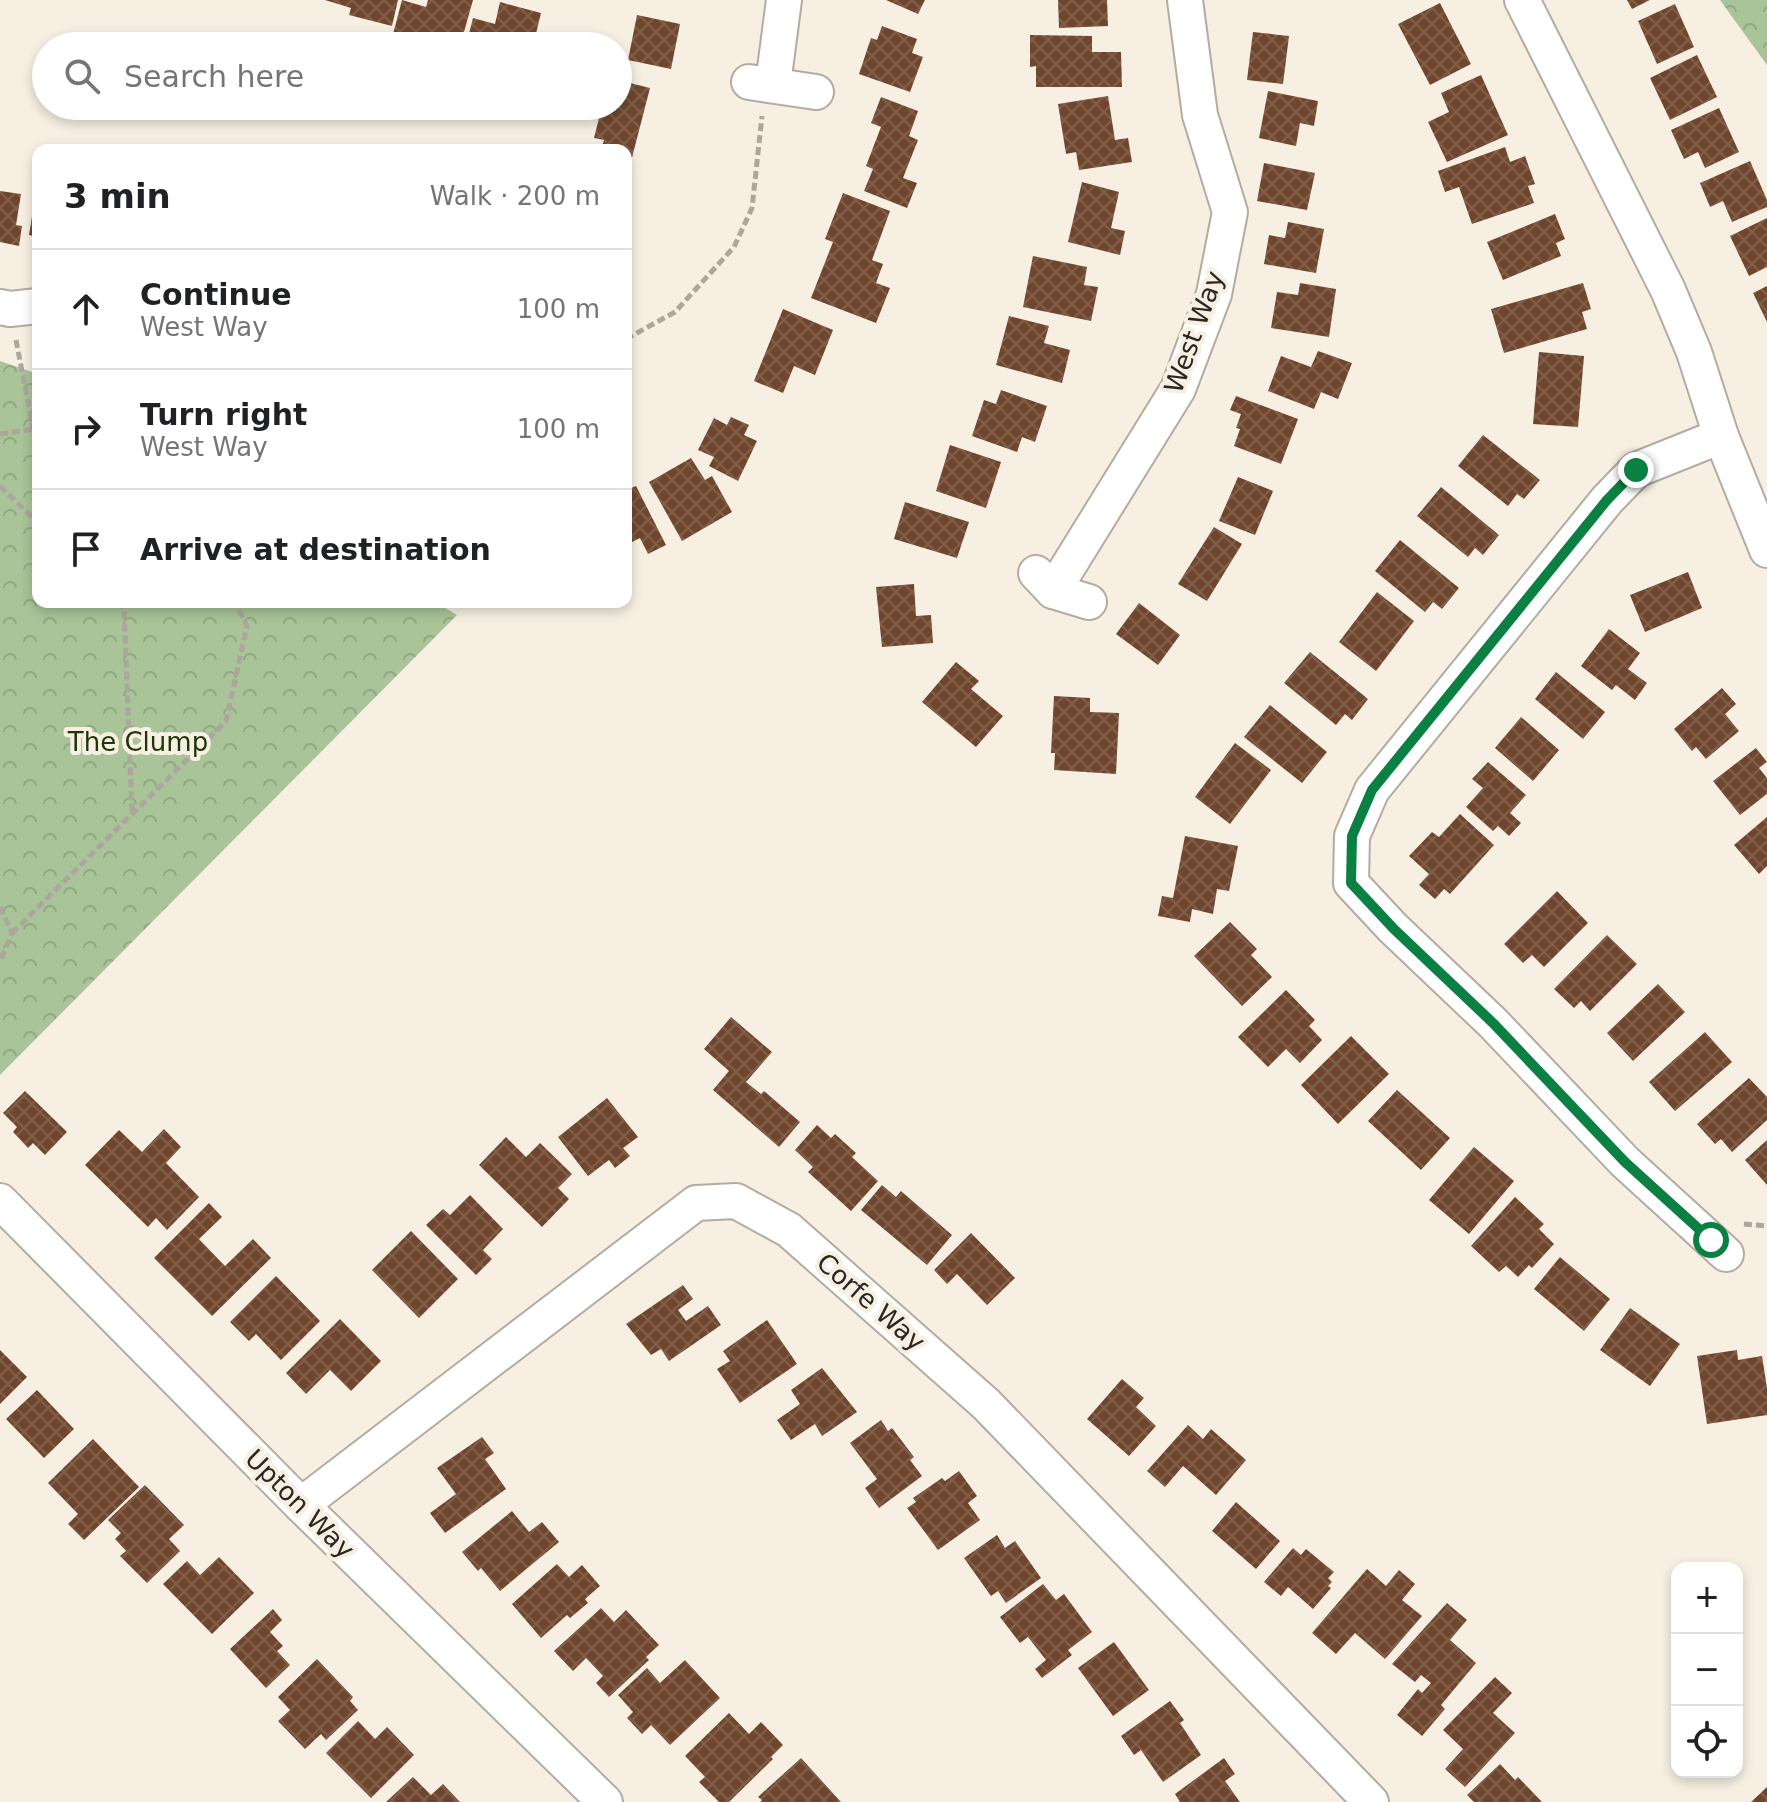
<!DOCTYPE html>
<meta charset="utf-8">
<style>
:root{--surface:#fff;--page:#f6f6f6;--text:#202124;--muted:#757577;--line:#e0e0e0}
body{margin:0;font-family:"DejaVu Sans",sans-serif;background:var(--page);color:var(--text)}
.controls{position:absolute;right:24px;bottom:24px;display:grid;overflow:hidden;border-radius:16px;box-shadow:0 4px 12px #0003}
.controls button{width:72px;height:72px;display:grid;place-items:center;padding:0;border:0;border-bottom:2px solid var(--line);background:var(--surface);color:var(--text);font:40px sans-serif}
.stop{position:absolute;width:24px;height:24px;margin:-18px;border:6px solid #0b8043;border-radius:50%;background:#fff}
.stop.end{background:#0b8043;border-color:#fff;box-shadow:0 2px 8px #0008}
.list{margin:0;padding:0;list-style:none}
h2{display:flex;justify-content:space-between;align-items:center;height:104px;margin:0;padding:0 32px;font-size:34px}
h2 small{font-size:26px;font-weight:400;color:var(--muted)}
.list li{display:grid;grid-template-columns:52px 1fr auto;gap:24px;align-items:center;box-sizing:border-box;height:120px;padding:0 32px;border-top:2px solid var(--line)}
.list b{display:block;font-size:30px;white-space:nowrap}
.list p{margin:0;font-size:26px;white-space:nowrap;color:var(--muted)}
.list em{font-size:26px;font-style:normal;color:var(--muted)}
.icon{flex:none;width:44px;height:44px;fill:none;stroke:currentColor;stroke-width:2;stroke-linecap:round;stroke-linejoin:round}
.map{position:relative;flex:none;width:1767px;height:1802px;overflow:hidden}
.search{position:absolute;background:var(--surface);box-shadow:0 4px 12px #0003;left:32px;top:32px;width:600px;height:88px;display:flex;align-items:center;gap:20px;box-sizing:border-box;padding:0 28px;border-radius:44px;color:var(--muted);font-size:30px}
.panel{position:absolute;background:var(--surface);box-shadow:0 4px 12px #0003;left:32px;top:144px;width:600px;height:464px;border-radius:16px}
.map>svg:first-child{display:block}
</style>
<div class="map">
<svg width="1767" height="1802" viewBox="0 0 1767 1802">
<defs>
<pattern id="forest-crowns" width="20" height="18" patternUnits="userSpaceOnUse" patternTransform="scale(2)"><rect width="20" height="18" fill="#a8c498"/><path d="M2 6a3 3 0 1 1 6 0M12 15a3 3 0 1 1 6 0" fill="none" stroke="#91a883"/></pattern>
<pattern id="building-cross-hatch" width="8" height="8" patternUnits="userSpaceOnUse" patternTransform="scale(2)"><rect width="8" height="8" fill="#70472e"/><path d="M0 0l8 8M0 8l8-8" fill="none" stroke="#805f4b"/></pattern>
</defs>
<rect width="100%" height="100%" fill="#f6efe2"/>
<g fill="url(#forest-crowns)">
<path d="M 1720,0 L 1767,0 L 1767,65 Z"/>
<path d="M 0,361 L 38,374 L 38,602 L 435,602 L 457,615 L 0,1075 Z"/>
</g>
<g fill="url(#building-cross-hatch)">
<path d="M 325,0 L 398,0 L 392,26 L 349,15 L 351,8 Z"/>
<path d="M 402,0 L 426,7 L 428,0 L 473,0 L 460,46 L 421,46 L 392,38 Z"/>
<path d="M 886,0 L 925,0 L 918,14 Z"/>
<path d="M 1058,0 L 1107,0 L 1108,26 L 1059,28 Z"/>
<path d="M 1627,0 L 1650,0 L 1632,9 Z"/>
<path d="M 500,2 L 541,13 L 533,46 L 466,46 L 473,18 L 495,24 Z"/>
<path d="M 1440,3 L 1471,64 L 1430,85 L 1398,24 Z"/>
<path d="M 1675,4 L 1694,47 L 1657,64 L 1638,21 Z"/>
<path d="M 637,15 L 680,24 L 671,69 L 628,60 Z"/>
<path d="M 882,26 L 917,39 L 912,53 L 923,57 L 910,92 L 859,74 L 871,38 L 877,40 Z"/>
<path d="M 1253,32 L 1289,36 L 1283,84 L 1247,80 Z"/>
<path d="M 1030,35 L 1092,36 L 1092,52 L 1121,52 L 1122,87 L 1036,87 L 1036,66 L 1030,67 Z"/>
<path d="M 1697,55 L 1717,97 L 1670,120 L 1650,78 Z"/>
<path d="M 1481,75 L 1508,135 L 1447,162 L 1428,122 L 1449,112 L 1441,93 Z"/>
<path d="M 622,81 L 650,88 L 627,177 L 626,150 L 601,150 L 604,140 L 594,138 L 602,106 L 618,106 Z"/>
<path d="M 1268,91 L 1318,101 L 1314,126 L 1300,123 L 1296,146 L 1259,138 Z"/>
<path d="M 1108,96 L 1115,140 L 1128,138 L 1132,162 L 1079,170 L 1076,152 L 1066,154 L 1058,104 Z"/>
<path d="M 881,97 L 918,111 L 909,136 L 918,140 L 903,178 L 917,183 L 907,208 L 864,191 L 873,169 L 866,166 L 881,127 L 871,123 Z"/>
<path d="M 1719,108 L 1739,152 L 1705,168 L 1698,152 L 1684,159 L 1671,130 Z"/>
<path d="M 1505,147 L 1510,162 L 1525,156 L 1535,184 L 1528,186 L 1534,203 L 1472,224 L 1459,187 L 1445,192 L 1438,171 Z"/>
<path d="M 1750,161 L 1767,200 L 1767,207 L 1732,222 L 1723,201 L 1710,207 L 1700,183 Z"/>
<path d="M 1264,163 L 1315,173 L 1307,210 L 1257,201 Z"/>
<path d="M 1082,182 L 1119,192 L 1111,228 L 1125,231 L 1120,255 L 1068,242 Z"/>
<path d="M 0,191 L 21,194 L 16,225 L 22,226 L 19,246 L 0,242 Z"/>
<path d="M 843,193 L 890,211 L 872,260 L 883,264 L 876,283 L 890,288 L 876,323 L 811,298 L 833,242 L 825,239 Z"/>
<path d="M 34,204 L 38,205 L 38,237 L 29,235 Z"/>
<path d="M 1555,214 L 1565,239 L 1556,243 L 1561,256 L 1503,280 L 1487,242 Z"/>
<path d="M 1767,218 L 1767,267 L 1749,276 L 1730,236 Z"/>
<path d="M 1288,222 L 1324,229 L 1316,273 L 1264,264 L 1269,235 L 1285,238 Z"/>
<path d="M 1033,256 L 1087,267 L 1084,285 L 1098,287 L 1091,321 L 1023,307 Z"/>
<path d="M 1300,283 L 1336,289 L 1329,337 L 1271,328 L 1277,292 L 1298,295 Z"/>
<path d="M 1583,283 L 1591,309 L 1582,312 L 1587,329 L 1504,353 L 1491,309 Z"/>
<path d="M 1767,286 L 1767,322 L 1753,293 Z"/>
<path d="M 783,309 L 833,330 L 815,375 L 794,366 L 783,393 L 754,381 Z"/>
<path d="M 1009,316 L 1049,326 L 1044,343 L 1070,350 L 1062,383 L 996,365 Z"/>
<path d="M 1318,351 L 1352,363 L 1338,399 L 1321,392 L 1314,409 L 1268,391 L 1281,356 L 1311,367 Z"/>
<path d="M 1539,352 L 1584,356 L 1578,427 L 1533,424 Z"/>
<path d="M 1001,390 L 1047,406 L 1035,442 L 1022,437 L 1017,452 L 972,436 L 984,400 L 996,404 Z"/>
<path d="M 1236,396 L 1298,419 L 1281,464 L 1234,446 L 1240,429 L 1236,428 L 1241,414 L 1230,410 Z"/>
<path d="M 731,417 L 749,425 L 744,435 L 757,441 L 738,481 L 709,466 L 714,457 L 698,450 L 714,418 L 727,425 Z"/>
<path d="M 1483,435 L 1540,480 L 1524,499 L 1517,494 L 1508,506 L 1458,466 Z"/>
<path d="M 950,445 L 1001,462 L 986,508 L 936,491 Z"/>
<path d="M 691,458 L 705,480 L 712,476 L 732,512 L 682,541 L 649,482 Z"/>
<path d="M 1238,477 L 1273,491 L 1255,535 L 1219,521 Z"/>
<path d="M 636,486 L 666,545 L 648,554 L 640,538 L 626,545 L 626,490 Z"/>
<path d="M 1441,487 L 1499,535 L 1483,555 L 1475,548 L 1468,557 L 1417,516 Z"/>
<path d="M 905,502 L 969,522 L 957,558 L 894,539 Z"/>
<path d="M 1214,527 L 1242,544 L 1207,601 L 1178,584 Z"/>
<path d="M 1400,540 L 1459,588 L 1442,609 L 1433,602 L 1425,612 L 1375,571 Z"/>
<path d="M 1688,572 L 1702,608 L 1645,632 L 1630,595 Z"/>
<path d="M 914,584 L 916,616 L 931,615 L 933,643 L 882,647 L 876,587 Z"/>
<path d="M 1377,592 L 1414,621 L 1376,671 L 1339,642 Z"/>
<path d="M 1139,603 L 1180,635 L 1158,665 L 1116,634 Z"/>
<path d="M 1609,629 L 1640,653 L 1628,669 L 1647,683 L 1635,700 L 1616,685 L 1612,690 L 1581,666 Z"/>
<path d="M 1310,652 L 1368,699 L 1352,720 L 1345,714 L 1336,725 L 1284,683 Z"/>
<path d="M 956,662 L 979,681 L 971,689 L 1003,716 L 976,747 L 922,702 Z"/>
<path d="M 1556,672 L 1605,712 L 1583,739 L 1535,699 Z"/>
<path d="M 1722,688 L 1736,704 L 1725,714 L 1739,731 L 1706,759 L 1696,747 L 1692,751 L 1674,729 Z"/>
<path d="M 1054,696 L 1090,698 L 1090,712 L 1119,713 L 1116,774 L 1054,770 L 1055,753 L 1051,753 Z"/>
<path d="M 1270,705 L 1327,752 L 1302,783 L 1244,737 Z"/>
<path d="M 1521,717 L 1559,750 L 1533,781 L 1495,748 Z"/>
<path d="M 1235,743 L 1271,770 L 1230,824 L 1195,797 Z"/>
<path d="M 1756,748 L 1767,762 L 1759,768 L 1767,778 L 1767,794 L 1740,815 L 1713,781 Z"/>
<path d="M 1488,762 L 1526,795 L 1510,813 L 1521,823 L 1509,836 L 1498,826 L 1493,831 L 1466,807 L 1483,788 L 1472,779 Z"/>
<path d="M 1460,814 L 1494,845 L 1450,894 L 1444,889 L 1435,899 L 1419,885 L 1429,874 L 1409,856 L 1432,832 L 1439,837 Z"/>
<path d="M 1767,817 L 1767,866 L 1759,874 L 1734,845 Z"/>
<path d="M 1185,836 L 1238,846 L 1229,891 L 1217,889 L 1213,914 L 1192,909 L 1190,922 L 1158,916 L 1162,896 L 1173,898 Z"/>
<path d="M 1557,891 L 1588,923 L 1544,967 L 1532,955 L 1523,963 L 1504,944 Z"/>
<path d="M 1230,922 L 1257,949 L 1251,955 L 1272,977 L 1242,1006 L 1194,956 Z"/>
<path d="M 1607,935 L 1637,964 L 1590,1011 L 1581,1001 L 1574,1008 L 1554,989 Z"/>
<path d="M 1658,984 L 1685,1012 L 1633,1061 L 1607,1033 Z"/>
<path d="M 1286,990 L 1315,1020 L 1309,1026 L 1322,1040 L 1300,1063 L 1286,1049 L 1268,1067 L 1238,1037 Z"/>
<path d="M 731,1017 L 772,1052 L 746,1082 L 761,1094 L 764,1091 L 800,1122 L 779,1147 L 713,1090 L 729,1071 L 704,1049 Z"/>
<path d="M 1705,1032 L 1732,1062 L 1675,1111 L 1649,1082 Z"/>
<path d="M 1351,1036 L 1389,1074 L 1338,1124 L 1301,1085 Z"/>
<path d="M 1749,1078 L 1767,1097 L 1767,1120 L 1732,1152 L 1721,1139 L 1715,1144 L 1697,1124 Z"/>
<path d="M 1397,1090 L 1450,1138 L 1421,1170 L 1368,1121 Z"/>
<path d="M 25,1091 L 67,1132 L 45,1155 L 33,1143 L 28,1148 L 13,1132 L 17,1127 L 3,1113 Z"/>
<path d="M 607,1098 L 638,1137 L 623,1148 L 630,1156 L 615,1168 L 609,1160 L 588,1176 L 558,1137 Z"/>
<path d="M 817,1125 L 831,1138 L 835,1134 L 856,1153 L 852,1157 L 878,1181 L 851,1211 L 808,1172 L 813,1167 L 795,1150 Z"/>
<path d="M 164,1129 L 181,1147 L 166,1163 L 199,1197 L 167,1230 L 156,1218 L 148,1227 L 85,1165 L 119,1130 L 142,1152 Z"/>
<path d="M 506,1137 L 526,1157 L 540,1143 L 572,1174 L 558,1188 L 569,1199 L 542,1227 L 479,1165 Z"/>
<path d="M 1767,1140 L 1767,1185 L 1745,1160 Z"/>
<path d="M 1474,1147 L 1514,1181 L 1469,1234 L 1429,1200 Z"/>
<path d="M 882,1185 L 896,1197 L 901,1191 L 952,1235 L 927,1265 L 861,1210 Z"/>
<path d="M 470,1195 L 503,1229 L 483,1250 L 492,1259 L 476,1275 L 426,1225 L 443,1209 L 450,1215 Z"/>
<path d="M 1515,1197 L 1544,1224 L 1539,1229 L 1554,1244 L 1532,1268 L 1529,1265 L 1518,1277 L 1506,1266 L 1499,1272 L 1471,1246 Z"/>
<path d="M 209,1203 L 222,1217 L 199,1239 L 225,1266 L 253,1239 L 271,1258 L 212,1316 L 154,1258 Z"/>
<path d="M 411,1231 L 458,1279 L 419,1318 L 372,1270 Z"/>
<path d="M 971,1233 L 1015,1278 L 987,1305 L 957,1274 L 947,1284 L 934,1270 Z"/>
<path d="M 1560,1257 L 1610,1299 L 1584,1331 L 1534,1289 Z"/>
<path d="M 276,1276 L 320,1321 L 281,1360 L 256,1334 L 249,1341 L 230,1322 Z"/>
<path d="M 683,1285 L 693,1299 L 678,1310 L 686,1321 L 708,1306 L 721,1325 L 669,1361 L 661,1349 L 651,1355 L 626,1324 Z"/>
<path d="M 1630,1308 L 1680,1344 L 1650,1386 L 1600,1350 Z"/>
<path d="M 340,1319 L 381,1361 L 351,1391 L 330,1370 L 306,1394 L 286,1373 Z"/>
<path d="M 767,1320 L 797,1364 L 740,1403 L 717,1369 L 730,1361 L 723,1351 Z"/>
<path d="M 0,1350 L 27,1377 L 0,1404 Z"/>
<path d="M 1737,1350 L 1738,1360 L 1762,1356 L 1767,1388 L 1767,1415 L 1707,1424 L 1697,1356 Z"/>
<path d="M 822,1368 L 857,1412 L 822,1436 L 815,1424 L 791,1440 L 777,1420 L 800,1404 L 791,1390 Z"/>
<path d="M 1122,1379 L 1144,1398 L 1136,1407 L 1156,1426 L 1129,1456 L 1087,1419 Z"/>
<path d="M 37,1390 L 74,1429 L 44,1458 L 6,1419 Z"/>
<path d="M 881,1420 L 888,1431 L 892,1428 L 914,1457 L 910,1460 L 922,1476 L 879,1508 L 865,1488 L 877,1479 L 850,1443 Z"/>
<path d="M 1188,1425 L 1203,1439 L 1211,1429 L 1246,1460 L 1216,1495 L 1183,1466 L 1165,1487 L 1147,1471 Z"/>
<path d="M 482,1437 L 494,1453 L 485,1459 L 506,1489 L 445,1533 L 430,1513 L 456,1494 L 437,1468 Z"/>
<path d="M 93,1439 L 139,1487 L 84,1540 L 68,1524 L 78,1514 L 48,1483 Z"/>
<path d="M 959,1471 L 977,1496 L 968,1503 L 980,1520 L 938,1550 L 907,1508 L 916,1502 L 913,1498 L 942,1478 L 945,1481 Z"/>
<path d="M 145,1485 L 184,1525 L 169,1539 L 180,1551 L 147,1583 L 120,1556 L 126,1551 L 115,1539 L 121,1533 L 108,1520 Z"/>
<path d="M 1236,1502 L 1280,1541 L 1256,1569 L 1212,1531 Z"/>
<path d="M 512,1511 L 529,1532 L 542,1522 L 559,1542 L 500,1591 L 481,1568 L 478,1571 L 462,1552 Z"/>
<path d="M 997,1535 L 1005,1548 L 1015,1541 L 1041,1578 L 1006,1603 L 998,1591 L 991,1596 L 964,1558 Z"/>
<path d="M 1293,1548 L 1301,1555 L 1306,1549 L 1334,1572 L 1328,1578 L 1332,1582 L 1328,1586 L 1331,1588 L 1313,1609 L 1288,1587 L 1281,1596 L 1264,1582 Z"/>
<path d="M 219,1557 L 254,1593 L 212,1634 L 163,1584 L 187,1561 L 200,1575 Z"/>
<path d="M 557,1564 L 569,1577 L 582,1565 L 600,1586 L 585,1599 L 588,1603 L 570,1618 L 567,1615 L 541,1638 L 512,1604 Z"/>
<path d="M 1367,1569 L 1386,1586 L 1399,1570 L 1415,1584 L 1402,1600 L 1422,1616 L 1385,1659 L 1355,1633 L 1336,1654 L 1312,1633 Z"/>
<path d="M 1043,1584 L 1056,1600 L 1064,1594 L 1092,1632 L 1068,1650 L 1072,1655 L 1042,1678 L 1035,1669 L 1046,1660 L 1028,1637 L 1020,1643 L 1000,1617 Z"/>
<path d="M 1447,1603 L 1467,1620 L 1450,1640 L 1476,1663 L 1441,1705 L 1445,1709 L 1422,1736 L 1397,1715 L 1418,1689 L 1422,1693 L 1431,1683 L 1421,1675 L 1415,1682 L 1392,1664 Z"/>
<path d="M 601,1608 L 614,1622 L 626,1610 L 659,1645 L 646,1657 L 649,1660 L 609,1697 L 596,1683 L 603,1676 L 586,1658 L 573,1671 L 554,1651 Z"/>
<path d="M 273,1609 L 282,1620 L 270,1632 L 283,1646 L 277,1651 L 290,1665 L 266,1688 L 230,1649 Z"/>
<path d="M 1114,1642 L 1149,1690 L 1113,1716 L 1078,1668 Z"/>
<path d="M 317,1659 L 353,1697 L 350,1701 L 358,1710 L 326,1740 L 321,1734 L 305,1749 L 278,1721 L 290,1710 L 278,1697 Z"/>
<path d="M 685,1660 L 720,1698 L 670,1745 L 651,1725 L 642,1734 L 627,1718 L 633,1712 L 618,1695 L 647,1668 L 660,1683 Z"/>
<path d="M 1495,1677 L 1512,1693 L 1493,1713 L 1515,1733 L 1465,1787 L 1445,1769 L 1463,1749 L 1443,1730 Z"/>
<path d="M 1170,1701 L 1184,1720 L 1180,1723 L 1201,1755 L 1163,1782 L 1141,1750 L 1134,1755 L 1121,1736 Z"/>
<path d="M 729,1713 L 749,1734 L 761,1722 L 783,1745 L 771,1757 L 773,1759 L 729,1802 L 719,1802 L 699,1782 L 705,1777 L 685,1756 Z"/>
<path d="M 358,1721 L 375,1739 L 387,1727 L 414,1755 L 371,1798 L 326,1753 Z"/>
<path d="M 801,1758 L 841,1802 L 760,1802 L 762,1800 L 758,1797 Z"/>
<path d="M 1224,1758 L 1235,1774 L 1225,1781 L 1240,1802 L 1180,1802 L 1175,1794 Z"/>
<path d="M 1500,1764 L 1515,1780 L 1518,1777 L 1542,1802 L 1474,1802 L 1467,1795 Z"/>
<path d="M 413,1777 L 431,1795 L 443,1784 L 460,1802 L 386,1802 Z"/>
<path d="M 1767,1787 L 1767,1802 L 1751,1802 Z"/>
</g>
<g fill="none" stroke-linecap="round" stroke-linejoin="round">
<defs>
<g id="minor">
<path d="M 1522,0 L 1668,290 L 1694,352 L 1721,436 L 1767,550"/>
<path d="M 749,82 L 816,92"/>
<path d="M 773,84 L 784,0"/>
<path d="M 0,307 L 10,309 L 38,306"/>
<path d="M 1721,436 L 1636,470 L 1607,500 L 1372,790 L 1352,836 L 1351,883 L 1393,928 L 1493,1023 L 1625,1162 L 1726,1254"/>
<path d="M 1036,573 L 1053,591 L 1089,602"/>
<path d="M 1053,591 L 1178,389 L 1214,294 L 1230,212 L 1200,115 L 1185,0"/>
<path d="M 0,1201 L 301,1505 L 605,1802"/>
<path d="M 301,1505 L 696,1203 L 736,1201 L 789,1230 L 986,1404 L 1371,1802"/>
</g>
</defs>
<use href="#minor" stroke="#b3ac9f" stroke-width="38"/>
<g stroke="#aca69c" stroke-width="5" stroke-dasharray="8 4" stroke-linecap="butt">
<path d="M 626,339 L 675,312 L 734,247 L 752,208 L 762,116"/>
<path d="M 16,340 L 33,429"/>
<path d="M 0,434 L 33,429 L 38,432"/>
<path d="M 0,486 L 38,523"/>
<path d="M 118,602 L 124,608 L 132,813"/>
<path d="M 0,907 L 12,933 L 0,961"/>
<path d="M 12,933 L 226,721 L 247,626 L 235,602"/>
<path d="M 1744,1224 L 1767,1226"/>
</g>
<use href="#minor" stroke="#fff" stroke-width="34"/>
</g>
<g fill="none" stroke-linecap="round" stroke-linejoin="round">
<path stroke="#0b8043" stroke-width="10" d="M 1636,470 L 1607,500 L 1372,790 L 1352,836 L 1351,883 L 1393,928 L 1493,1023 L 1625,1162 L 1711,1240"/>
</g>
<g text-anchor="middle" stroke-width="8" stroke-linejoin="round" paint-order="stroke">
<g font-size="26" fill="#2a2722" stroke="#f6efe2">
<text transform="translate(1194 332) rotate(-70)" y="9">West Way</text>
<text transform="translate(871 1302) rotate(41)" y="9">Corfe Way</text>
<text transform="translate(300 1504) rotate(45)" y="9">Upton Way</text>
</g>
<g font-size="26" fill="#1c3607" stroke="#f6efe2">
<text x="138" y="751">The Clump</text>
</g>
</g>
</svg>
<div class="controls">
<button>+</button>
<button>−</button>
<button><svg class="icon" aria-label="locate" viewBox="0 0 24 24"><circle cx="12" cy="12" r="6"/><path d="M12 2v4M12 18v4M2 12h4M18 12h4"/></svg></button>
</div>
<div class="stop" style="left:1711px;top:1240px"></div>
<div class="stop end" style="left:1636px;top:470px"></div>
<div class="search"><svg class="icon" aria-label="search" viewBox="0 0 24 24"><circle cx="10" cy="10" r="6"/><path d="M15 15l6 6"/></svg>Search here</div>
<section class="panel">
<h2>3 min<small>Walk · 200 m</small></h2>
<ul class="list">
<li><svg class="icon" aria-label="ahead" viewBox="0 0 24 24"><path d="M12 20V5M6 11l6-6 6 6"/></svg><div><b>Continue</b><p>West Way</p></div><em>100 m</em></li>
<li><svg class="icon" aria-label="right" viewBox="0 0 24 24"><path d="M7 20v-9h11M14 6l5 5-5 5"/></svg><div><b>Turn right</b><p>West Way</p></div><em>100 m</em></li>
<li><svg class="icon" aria-label="arrive" viewBox="0 0 24 24"><path d="M6 21V4h12l-3 4 3 4H6"/></svg><div><b>Arrive at destination</b></div></li>
</ul>
</section>
</div>
